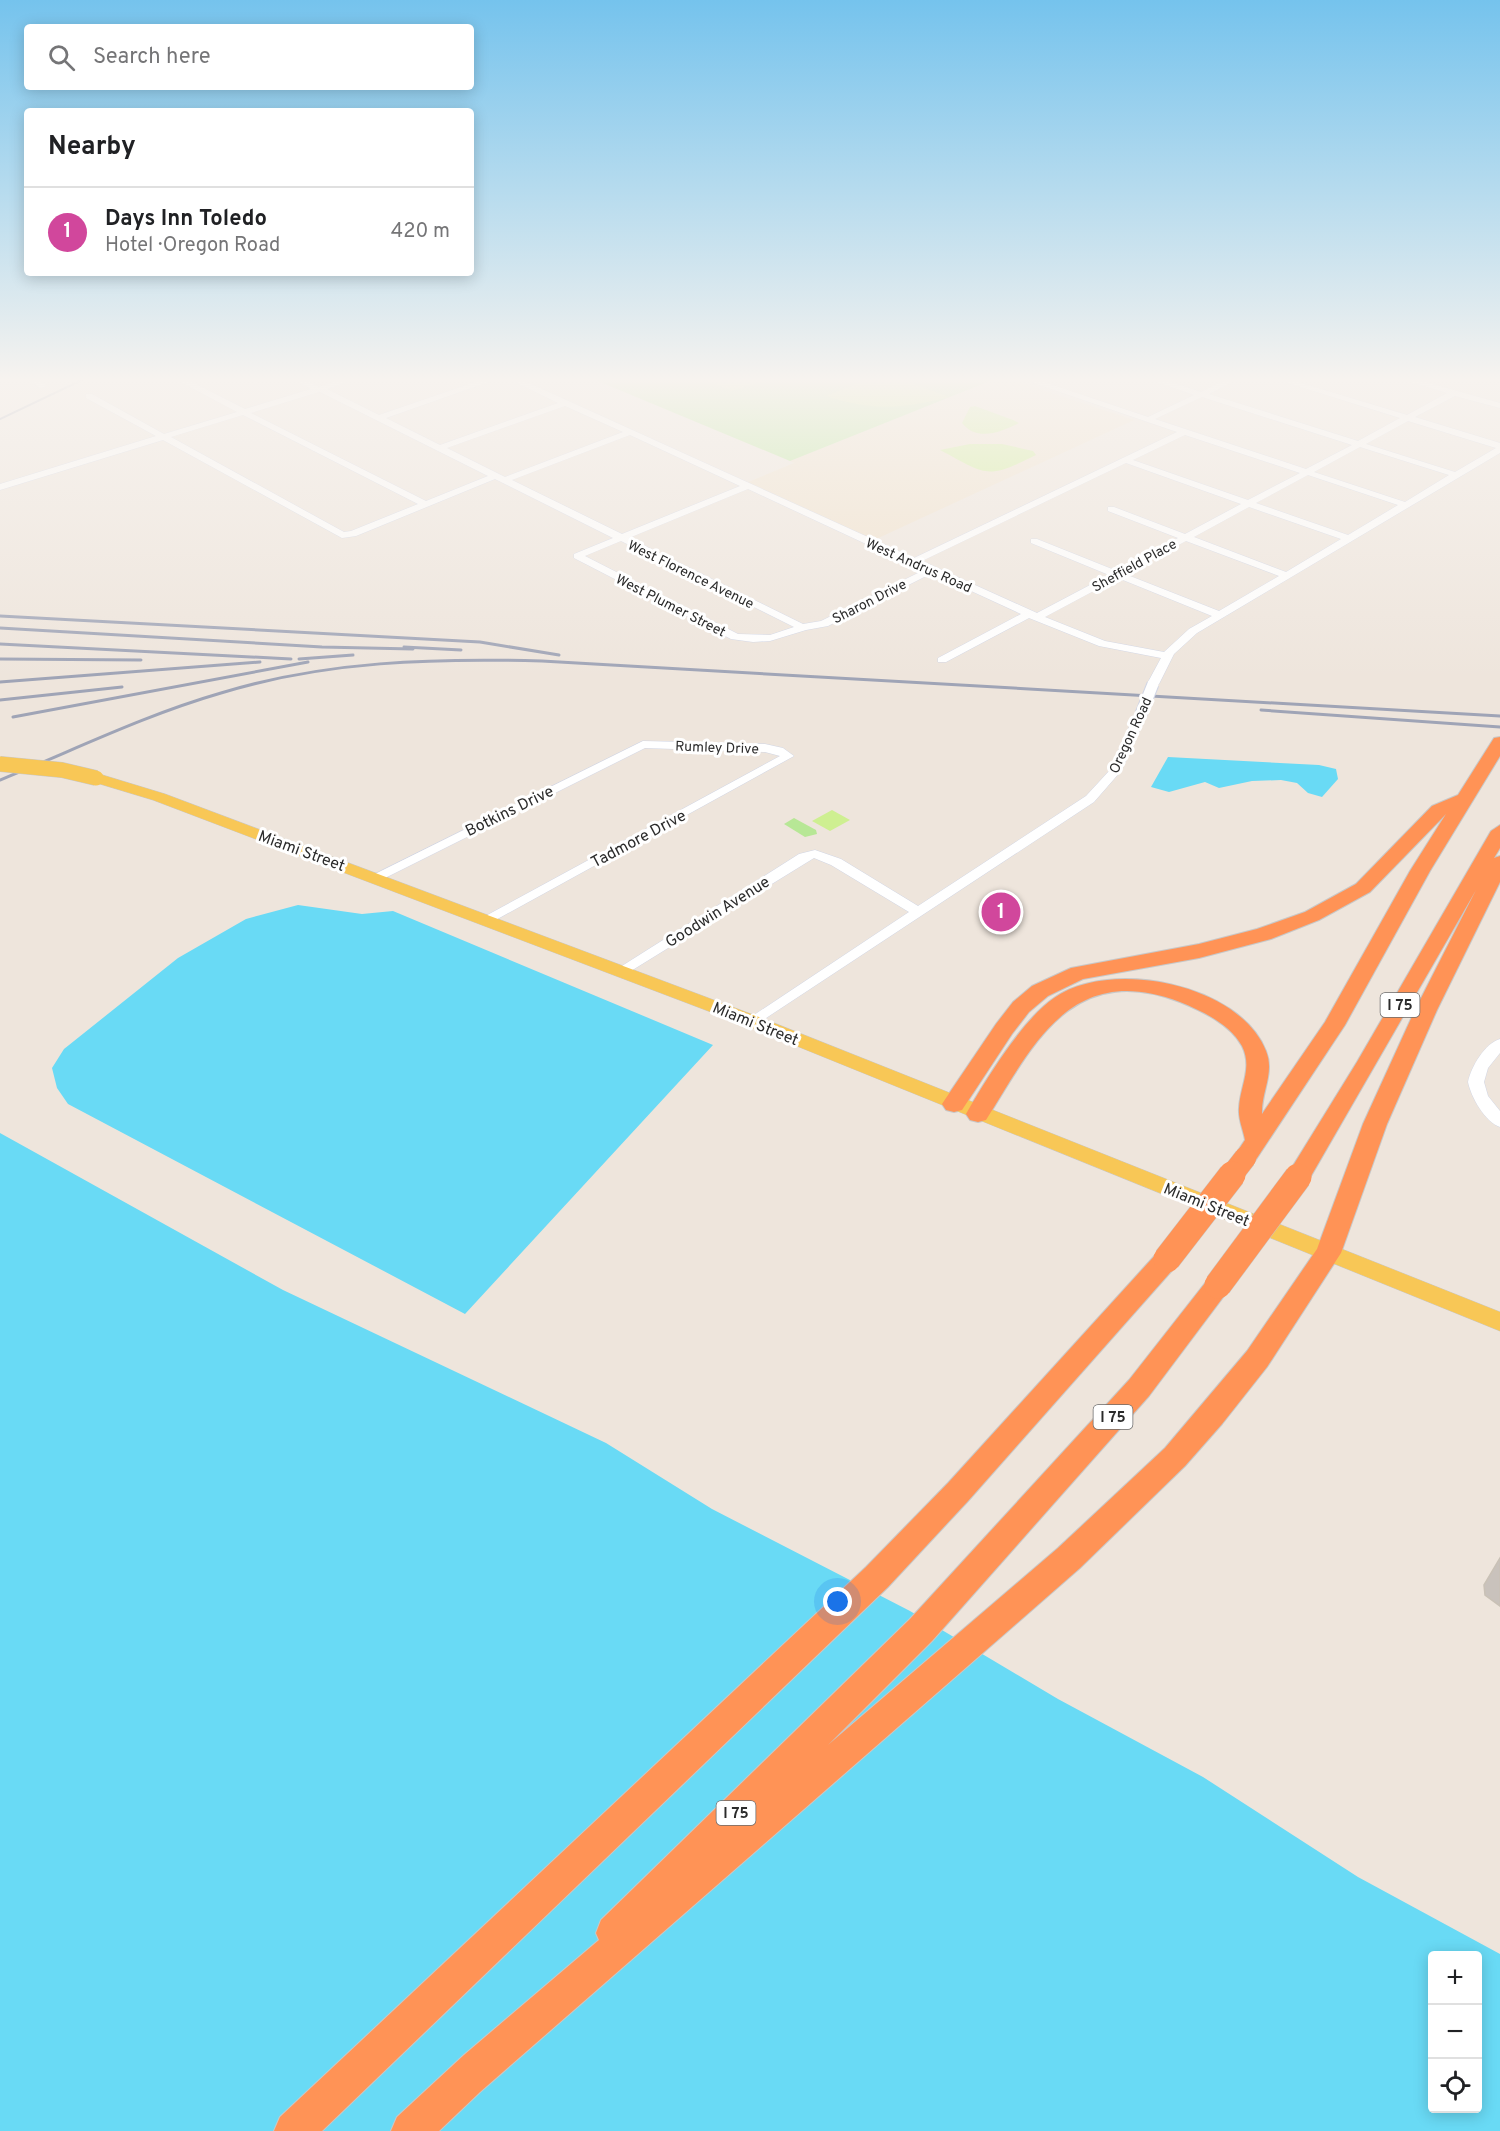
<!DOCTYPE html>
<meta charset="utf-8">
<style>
:root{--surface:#fff;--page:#f2f2f2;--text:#202124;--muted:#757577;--line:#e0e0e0;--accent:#386cff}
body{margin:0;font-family:Overpass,sans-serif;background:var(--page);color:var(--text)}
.controls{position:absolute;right:18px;bottom:18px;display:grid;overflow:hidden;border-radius:6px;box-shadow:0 3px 15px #0003}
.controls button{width:54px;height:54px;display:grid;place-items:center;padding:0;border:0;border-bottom:2px solid var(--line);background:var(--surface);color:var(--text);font:30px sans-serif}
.you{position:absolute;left:838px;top:1602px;width:21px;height:21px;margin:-15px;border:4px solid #fff;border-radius:50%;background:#1a73e8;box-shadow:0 0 0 9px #1a73e833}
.badge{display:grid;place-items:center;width:39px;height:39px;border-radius:50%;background:var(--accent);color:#fff;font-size:20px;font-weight:700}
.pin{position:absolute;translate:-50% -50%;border:3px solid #fff;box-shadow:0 2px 6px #0006}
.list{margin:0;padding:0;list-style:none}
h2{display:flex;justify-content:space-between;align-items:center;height:78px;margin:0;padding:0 24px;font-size:26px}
h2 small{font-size:20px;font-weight:400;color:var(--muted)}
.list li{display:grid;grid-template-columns:39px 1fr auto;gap:18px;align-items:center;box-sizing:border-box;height:90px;padding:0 24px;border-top:2px solid var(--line)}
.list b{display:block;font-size:22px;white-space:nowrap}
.list p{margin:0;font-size:20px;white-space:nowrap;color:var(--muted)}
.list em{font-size:20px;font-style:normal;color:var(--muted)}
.icon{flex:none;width:33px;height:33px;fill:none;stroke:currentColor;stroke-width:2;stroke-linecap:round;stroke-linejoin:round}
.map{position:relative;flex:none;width:1500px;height:2131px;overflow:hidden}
.search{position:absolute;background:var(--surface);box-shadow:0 3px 15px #0003;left:24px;top:24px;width:450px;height:66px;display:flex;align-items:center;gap:15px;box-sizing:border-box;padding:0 21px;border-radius:6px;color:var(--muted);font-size:22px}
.panel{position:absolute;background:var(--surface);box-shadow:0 3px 15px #0003;left:24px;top:108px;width:450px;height:168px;border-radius:6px}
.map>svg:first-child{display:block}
</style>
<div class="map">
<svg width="1500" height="2131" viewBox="0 0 1500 2131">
<rect width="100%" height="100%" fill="#eee5dc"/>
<path fill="#f0e1cb" d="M 995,379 L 1009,379 L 1134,420 L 874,540 L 746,483 L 794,463 L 790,461 Z"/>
<g fill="#b7e796">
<path d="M 593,379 L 995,379 L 790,461 Z"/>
<path d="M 794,818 L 816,830 L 817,834 L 805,837 L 784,824 Z"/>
</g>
<g fill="#ceef91">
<path d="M 704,379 L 768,379 L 732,391 Z"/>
<path d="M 869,379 L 900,379 L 949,397 C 903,409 871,411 826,396 Z"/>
<path d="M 975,406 L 1013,420 L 1019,423 C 1001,432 977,442 962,423 L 970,407 Z"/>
<path d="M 970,444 L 1002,444 L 1033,451 L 1036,455 C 986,480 987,475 940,450 Z"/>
<path d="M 832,810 L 850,820 L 830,831 L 812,821 Z"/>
</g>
<g fill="#69daf5" fill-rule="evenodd">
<path d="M 1168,757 L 1319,765 L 1336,769 L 1338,779 L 1322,797 L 1308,793 L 1297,783 L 1281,780 L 1252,781 L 1219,788 L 1205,782 L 1169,792 L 1151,787 Z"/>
<path d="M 298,905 L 362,914 L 393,911 L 713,1045 L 465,1314 L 68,1104 L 57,1088 L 52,1068 L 64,1049 L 178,958 L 246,919 Z"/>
<path d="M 0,1133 L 283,1290 L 606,1443 L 712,1509 L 910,1611 L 1058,1699 L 1203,1777 L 1358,1877 L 1500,1954 L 1500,2131 L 0,2131 ZM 1432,1956 L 1478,1956 L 1478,2108 L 1432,2108 Z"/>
</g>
<path fill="#c9c2bc" stroke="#c9c1b6" stroke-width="1.5" d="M 1500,1558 L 1500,1606 L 1485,1595 L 1484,1585 Z"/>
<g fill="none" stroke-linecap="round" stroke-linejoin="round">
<defs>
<g id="minor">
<path d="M 27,379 L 37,379 L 47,386 L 40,388 Z"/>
<path d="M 175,379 L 186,379 L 245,409 L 311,389 L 293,379 L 304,379 L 319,387 L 343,379 L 356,379 L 327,389 L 379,415 L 484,379 L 497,379 L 386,418 L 440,445 L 558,403 L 509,379 L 520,379 L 914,558 L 1177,432 L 1022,379 L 1035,379 L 1148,417 L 1194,395 L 1149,379 L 1162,379 L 1201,392 L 1227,379 L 1238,379 L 1209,394 L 1358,441 L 1400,418 L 1275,379 L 1288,379 L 1407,415 L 1447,393 L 1401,379 L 1415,379 L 1500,403 L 1500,408 L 1455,396 L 1415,417 L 1500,443 L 1500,453 L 1197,633 L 1174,654 L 1159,684 L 1153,687 L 1147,684 L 1161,658 L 1099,646 L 1029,618 L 946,662 L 938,662 L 938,658 L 1021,614 L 932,573 L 828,626 L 806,630 L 770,641 L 753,642 L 731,639 L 574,558 L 574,554 L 613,538 L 495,479 L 356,536 L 342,538 L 163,440 L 0,490 L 0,484 L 156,436 L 86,398 L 86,394 L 92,394 L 164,434 L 237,412 ZM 319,392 L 320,392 L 488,476 L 426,501 L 251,413 ZM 1202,397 L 1352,445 L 1306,469 L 1155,419 ZM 565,406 L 623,432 L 505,477 L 447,448 ZM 243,415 L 418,504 L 351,531 L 344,532 L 171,437 ZM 1408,421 L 1496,448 L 1455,472 L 1366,444 ZM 630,435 L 740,486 L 622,534 L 512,480 ZM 1185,435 L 1300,473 L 1248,500 L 1133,460 ZM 1360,447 L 1449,475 L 1405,502 L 1314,472 ZM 1126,463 L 1241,504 L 1185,534 L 1114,507 L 1108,507 L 1108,511 L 1178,538 L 1117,571 L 1037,539 L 1031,539 L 1031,543 L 1109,575 L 1037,613 L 922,561 ZM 1308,475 L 1398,505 L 1348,535 L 1256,503 ZM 748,489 L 909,564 L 924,570 L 821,621 L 803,624 L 629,538 ZM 1249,507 L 1341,539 L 1286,572 L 1194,537 ZM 621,541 L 794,627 L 770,635 L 738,634 L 585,556 ZM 1186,541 L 1279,576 L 1219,611 L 1125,574 ZM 1118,578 L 1212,616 L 1189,629 L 1164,652 L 1105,641 L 1045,617 Z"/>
<path d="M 1141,711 L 1147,714 L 1121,771 L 1094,802 L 757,1024 L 747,1024 L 745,1021 L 909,912 L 831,865 L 814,858 L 626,974 L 616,974 L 614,971 L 799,854 L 815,850 L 841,859 L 918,906 L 1086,796 L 1110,770 L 1135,714 Z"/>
<path d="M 643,741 L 765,744 L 783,748 L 794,756 L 492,922 L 487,923 L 480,919 L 780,756 L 765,752 L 645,748 L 379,881 L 369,881 L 367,878 Z"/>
<path d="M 1500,1039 L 1500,1053 L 1488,1068 L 1484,1082 L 1488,1096 L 1500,1111 L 1500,1127 C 1485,1122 1471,1097 1468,1082 C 1471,1067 1485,1043 1500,1039 Z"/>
</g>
<path id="major" d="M 96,773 L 165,794 L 759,1017 L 1500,1312 L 1500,1331 L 745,1025 L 153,800 L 90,781 L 88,778 Z"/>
<g id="highway">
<path d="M 1500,737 L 1500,756 L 1430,871 L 1345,1025 L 1253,1164 L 1245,1167 L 1237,1164 L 1233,1158 L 1245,1140 C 1243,1129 1238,1119 1239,1108 C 1240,1086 1253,1068 1242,1046 C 1230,1024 1202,1011 1180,1002 C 1072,961 1034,1043 986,1120 L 978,1122 L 970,1120 L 966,1114 C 985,1081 1023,1019 1054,998 C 1110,958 1240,984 1266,1051 C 1275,1073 1261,1092 1262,1114 L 1325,1022 L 1410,871 L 1446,814 L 1370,892 L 1319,920 L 1271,939 L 1199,958 L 1083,979 L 1048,996 L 1029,1012 L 1012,1034 L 962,1110 L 954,1112 L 946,1110 L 942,1104 L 946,1098 L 996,1024 L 1013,1002 L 1032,986 L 1071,968 L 1199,944 L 1257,929 L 1305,912 L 1356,884 L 1432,806 L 1458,795 L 1494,738 Z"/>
<path d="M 1500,825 L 1500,848 L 1494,858 L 1500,856 L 1500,882 L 1437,1010 L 1387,1124 L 1341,1253 L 1267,1367 L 1222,1424 L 1185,1466 L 1080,1568 L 480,2092 L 439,2131 L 391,2131 L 397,2117 L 464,2055 L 599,1940 L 596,1933 L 601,1920 L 910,1619 L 1129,1380 L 1209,1278 L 1218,1275 L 1227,1278 L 1231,1285 L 1227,1292 L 1149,1396 L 932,1641 L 828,1745 L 1058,1548 L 1165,1448 L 1247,1351 L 1317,1249 L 1363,1124 L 1415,1010 L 1476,890 L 1307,1183 L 1298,1186 L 1289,1183 L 1286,1177 L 1357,1062 L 1491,831 Z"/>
<path d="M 1167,1249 L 1176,1252 L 1180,1259 L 1176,1266 L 968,1501 L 888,1587 L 322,2131 L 274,2131 L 280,2117 L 866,1567 L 948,1483 L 1158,1252 Z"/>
</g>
</defs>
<use href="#minor" stroke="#d1d6e5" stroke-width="1"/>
<use href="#major" stroke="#c8c8c8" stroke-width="1"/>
<use href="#highway" stroke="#c8c8c8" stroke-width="2"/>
<use href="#minor" fill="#fff" fill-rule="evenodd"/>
<use href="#major" fill="#f8c756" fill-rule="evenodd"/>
<use href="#highway" fill="#ff9356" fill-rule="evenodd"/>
<path stroke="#9fa4b6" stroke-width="2" d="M 0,419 L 84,379"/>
<g stroke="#9fa4b6" stroke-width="3">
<path d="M 0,616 L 480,642 L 559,655"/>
<path d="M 0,628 L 322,647 L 413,649"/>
<path d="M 0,644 L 291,659"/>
<path d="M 404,647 L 461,650"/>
<path d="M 0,659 L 141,660"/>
<path d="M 299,659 L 353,655"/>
<path d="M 0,682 L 260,662"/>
<path d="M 0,700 L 122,687"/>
<path d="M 1261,710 L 1500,727"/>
<path d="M 13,717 L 308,662"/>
<path d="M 0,780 C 74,750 145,715 221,693 C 325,661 434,658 542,661 L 1500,716"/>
</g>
<defs>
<path id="minor-bridge" d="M 1141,714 L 1153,684"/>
<path id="major-bridge" d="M 0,764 L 62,770 L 96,778"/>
<path id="highway-bridge-far1" d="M 1231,1176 L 1245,1158"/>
<g id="highway-bridge">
<path d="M 1167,1259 L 1232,1175"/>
<path d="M 1218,1285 L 1298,1177"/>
</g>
</defs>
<use href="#minor-bridge" stroke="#d1d6e5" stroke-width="13" stroke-linecap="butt"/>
<use href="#major-bridge" stroke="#c8c8c8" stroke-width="16" stroke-linecap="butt"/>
<use href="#highway-bridge-far1" stroke="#c8c8c8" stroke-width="23" stroke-linecap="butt"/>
<use href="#highway-bridge" stroke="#c8c8c8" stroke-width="28" stroke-linecap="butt"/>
<use href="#minor-bridge" stroke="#fff" stroke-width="11"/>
<use href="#major-bridge" stroke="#f8c756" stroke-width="15"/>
<use href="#highway-bridge-far1" stroke="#ff9356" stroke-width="22"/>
<use href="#highway-bridge" stroke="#ff9356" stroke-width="27"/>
</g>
<linearGradient id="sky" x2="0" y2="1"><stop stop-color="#75c3ed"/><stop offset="0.56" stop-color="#f7f3ef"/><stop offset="1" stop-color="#f7f3ef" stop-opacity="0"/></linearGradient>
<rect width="1500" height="678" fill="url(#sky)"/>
<g text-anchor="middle" stroke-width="6" stroke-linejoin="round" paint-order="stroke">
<g font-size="14" fill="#2b2b2b" stroke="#fff">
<text transform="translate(919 565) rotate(24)" y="5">West Andrus Road</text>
<text transform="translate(1134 565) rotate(-29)" y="5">Sheffield Place</text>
<text transform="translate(691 574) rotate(26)" y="5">West Florence Avenue</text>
<text transform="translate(869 601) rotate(-27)" y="5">Sharon Drive</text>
<text transform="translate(671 605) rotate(27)" y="5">West Plumer Street</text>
<text transform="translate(1130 735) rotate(-65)" y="5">Oregon Road</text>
<text transform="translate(717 747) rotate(2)" y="5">Rumley Drive</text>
</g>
<g fill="#fff" stroke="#6b6b6b" stroke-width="1.5">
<rect x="1380.5" y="993" width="39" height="24" rx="4.5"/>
<rect x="1093.5" y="1405" width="39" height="24" rx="4.5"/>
<rect x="716.5" y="1801" width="39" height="24" rx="4.5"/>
</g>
<g font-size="15" font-weight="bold" fill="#2b2b2b">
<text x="1400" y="1010">I 75</text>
<text x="1113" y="1422">I 75</text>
<text x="736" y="1818">I 75</text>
</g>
<g font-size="16" fill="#2b2b2b" stroke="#fff">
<text transform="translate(509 810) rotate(-26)" y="6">Botkins Drive</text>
<text transform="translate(638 838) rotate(-28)" y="6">Tadmore Drive</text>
<text transform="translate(302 850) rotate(20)" y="6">Miami Street</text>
<text transform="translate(717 911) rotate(-32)" y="6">Goodwin Avenue</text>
<text transform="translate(756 1023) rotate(22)" y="6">Miami Street</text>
<text transform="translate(1207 1204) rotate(22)" y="6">Miami Street</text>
</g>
</g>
</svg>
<div class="controls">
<button>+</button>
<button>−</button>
<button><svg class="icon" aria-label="locate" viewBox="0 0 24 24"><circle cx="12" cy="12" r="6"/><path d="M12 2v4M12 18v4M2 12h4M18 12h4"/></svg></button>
</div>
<div class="you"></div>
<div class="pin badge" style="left:1001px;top:912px;background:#d1479c">1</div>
<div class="search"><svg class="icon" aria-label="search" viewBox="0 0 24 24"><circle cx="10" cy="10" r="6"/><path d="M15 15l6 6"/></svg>Search here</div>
<section class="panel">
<h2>Nearby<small></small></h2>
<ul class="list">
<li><span class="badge" style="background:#d1479c">1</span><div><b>Days Inn Toledo</b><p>Hotel · Oregon Road</p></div><em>420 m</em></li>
</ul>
</section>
</div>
